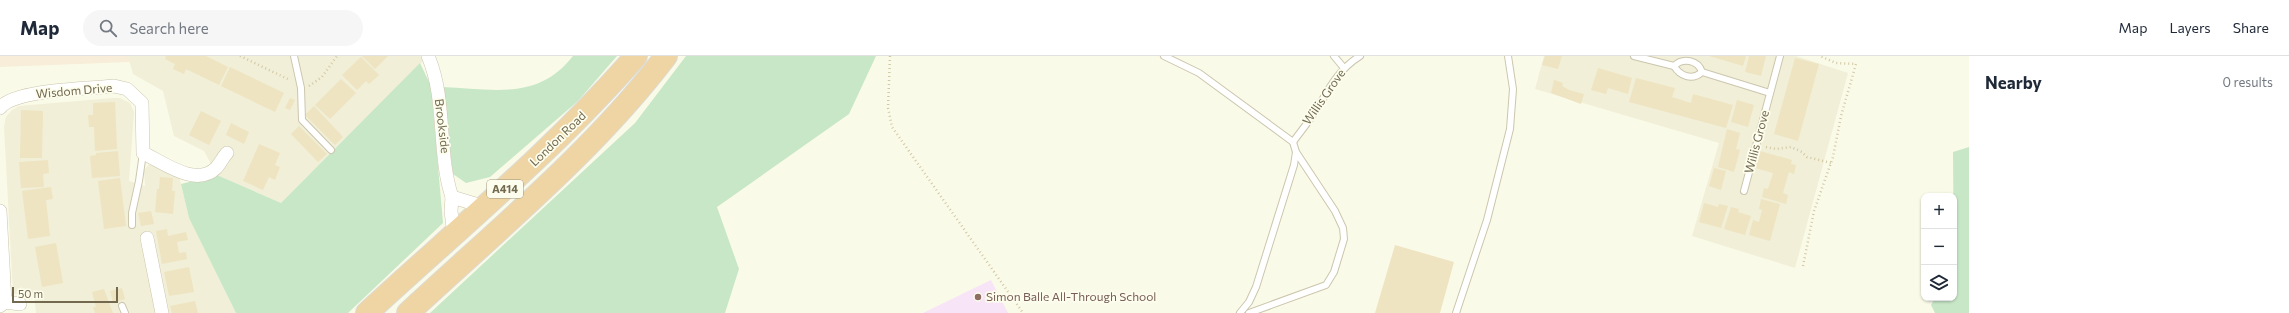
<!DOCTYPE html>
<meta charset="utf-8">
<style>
:root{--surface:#fff;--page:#f6f6f7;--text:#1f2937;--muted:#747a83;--line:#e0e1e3}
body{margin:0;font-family:Commissioner,sans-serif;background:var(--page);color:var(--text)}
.controls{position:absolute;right:12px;bottom:12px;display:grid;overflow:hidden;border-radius:8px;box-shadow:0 1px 3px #0004}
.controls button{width:36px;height:36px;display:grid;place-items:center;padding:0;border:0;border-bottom:1px solid var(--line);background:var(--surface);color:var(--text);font:20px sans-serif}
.scale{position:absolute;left:12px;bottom:10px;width:106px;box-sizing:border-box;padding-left:4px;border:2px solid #72694e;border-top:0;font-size:11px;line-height:14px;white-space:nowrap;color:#72694e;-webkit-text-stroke:3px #fdfdee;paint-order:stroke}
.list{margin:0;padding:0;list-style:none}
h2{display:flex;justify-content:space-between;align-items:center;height:52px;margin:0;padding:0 16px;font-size:17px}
h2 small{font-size:13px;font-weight:400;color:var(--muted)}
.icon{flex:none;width:22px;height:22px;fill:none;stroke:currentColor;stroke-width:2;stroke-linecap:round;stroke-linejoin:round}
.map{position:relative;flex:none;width:1969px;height:257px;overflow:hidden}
header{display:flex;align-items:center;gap:24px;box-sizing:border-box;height:56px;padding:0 20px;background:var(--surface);border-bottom:1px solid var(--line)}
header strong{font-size:19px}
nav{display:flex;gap:22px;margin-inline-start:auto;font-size:14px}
.search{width:280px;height:36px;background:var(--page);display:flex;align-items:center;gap:10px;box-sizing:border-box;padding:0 14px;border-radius:22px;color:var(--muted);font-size:15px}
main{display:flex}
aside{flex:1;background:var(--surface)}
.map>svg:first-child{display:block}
</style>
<header>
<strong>Map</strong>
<div class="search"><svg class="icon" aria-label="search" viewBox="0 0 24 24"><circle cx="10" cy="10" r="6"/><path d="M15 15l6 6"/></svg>Search here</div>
<nav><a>Map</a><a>Layers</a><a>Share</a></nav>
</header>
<main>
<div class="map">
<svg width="1969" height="257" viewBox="0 0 1969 257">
<rect width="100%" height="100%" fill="#fafae8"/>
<g fill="#f1efd7">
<path d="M 128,0 L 428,0 L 281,147 L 217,119 L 204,95 L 174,80 L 163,35 L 133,18 Z"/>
<path d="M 1544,0 L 1796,0 L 1848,17 L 1795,212 L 1692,180 L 1719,87 L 1535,33 Z"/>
<path d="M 112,42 L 120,42 L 130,47 L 134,56 L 129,125 L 145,130 L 144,115 L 148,109 L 153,109 L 179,120 L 189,162 L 236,257 L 36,257 L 34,237 L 13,238 L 4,71 L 6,61 L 12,54 L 19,50 Z"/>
</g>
<path fill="#f7edd9" d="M 0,0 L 128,0 L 130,6 L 0,11 Z"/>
<path fill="#f7e4f7" d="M 991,224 L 1008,257 L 923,257 Z"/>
<g fill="#c8e7c7">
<path d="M 573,0 L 617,0 L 578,45 L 490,121 L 466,127 L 453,118 L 442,31 C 493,33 538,45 573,0 Z"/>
<path d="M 686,0 L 876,0 L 849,58 L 717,151 L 739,213 L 725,257 L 430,257 L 635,67 Z"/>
<path d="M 420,7 L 431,30 L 443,167 L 348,257 L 236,257 L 189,162 L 181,128 L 217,119 L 281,147 Z"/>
<path d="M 1969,91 L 1969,257 L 1935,257 L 1931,249 L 1935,242 L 1954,242 L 1953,96 Z"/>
</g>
<g fill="#eee4c1">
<path d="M 166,0 L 206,0 L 228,11 L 219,29 L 186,13 L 184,18 L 173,13 L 175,8 L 165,3 Z"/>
<path d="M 362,0 L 388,0 L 375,13 Z"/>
<path d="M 1545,0 L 1562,0 L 1558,13 L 1542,9 Z"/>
<path d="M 1709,0 L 1746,0 L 1743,10 Z"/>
<path d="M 1749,0 L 1766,0 L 1761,20 L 1745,16 Z"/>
<path d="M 361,1 L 379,19 L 369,28 L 366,25 L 357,34 L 342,19 Z"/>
<path d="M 1795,2 L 1819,8 L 1798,85 L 1774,78 Z"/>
<path d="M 230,11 L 284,37 L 275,56 L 221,30 Z"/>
<path d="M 1598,12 L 1632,22 L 1628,38 L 1608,32 L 1606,38 L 1591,34 Z"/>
<path d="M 1636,22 L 1675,32 L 1672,41 L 1691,47 L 1693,38 L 1733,49 L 1726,72 L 1629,46 Z"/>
<path d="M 341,23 L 356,37 L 330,63 L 315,49 Z"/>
<path d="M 1554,24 L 1563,27 L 1562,30 L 1569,34 L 1584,38 L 1581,48 L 1551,37 Z"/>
<path d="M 290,42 L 295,44 L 290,54 L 285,52 Z"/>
<path d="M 1737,44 L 1754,49 L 1748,71 L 1731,66 Z"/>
<path d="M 115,46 L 117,93 L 95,95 L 94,71 L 89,71 L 88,59 L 93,59 L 93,47 Z"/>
<path d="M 314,50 L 343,81 L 335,89 L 305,59 Z"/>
<path d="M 21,54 L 43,55 L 42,102 L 20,102 Z"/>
<path d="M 201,55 L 221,65 L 209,89 L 189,79 Z"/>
<path d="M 231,67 L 249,76 L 244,88 L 226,79 Z"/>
<path d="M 299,70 L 327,98 L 318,106 L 291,78 Z"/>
<path d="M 1727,73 L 1740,77 L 1736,93 L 1740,94 L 1734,116 L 1718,111 Z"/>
<path d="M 259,88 L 280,97 L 275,109 L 280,111 L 275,124 L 269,121 L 263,134 L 243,125 Z"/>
<path d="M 118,95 L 120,120 L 92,122 L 90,100 L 96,99 L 96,97 Z"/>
<path d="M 1760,95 L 1792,104 L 1791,108 L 1796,109 L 1794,118 L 1789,116 L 1786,126 L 1783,137 L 1788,139 L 1786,148 L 1762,141 L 1764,132 L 1768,133 L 1773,117 L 1755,112 Z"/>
<path d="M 48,104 L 49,117 L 43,118 L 44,131 L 21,132 L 19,106 Z"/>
<path d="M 1714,112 L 1726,115 L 1721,134 L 1709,130 Z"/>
<path d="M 160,121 L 173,122 L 172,135 L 175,135 L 173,158 L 155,156 L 157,133 L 159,133 Z"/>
<path d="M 120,122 L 126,170 L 104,173 L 98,125 Z"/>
<path d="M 51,131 L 53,143 L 46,144 L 50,180 L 28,183 L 22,135 Z"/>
<path d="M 1761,143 L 1780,148 L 1770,185 L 1749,179 L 1753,164 L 1759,166 L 1762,154 L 1759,153 Z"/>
<path d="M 1704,147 L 1718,151 L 1719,148 L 1728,150 L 1721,172 L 1699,166 Z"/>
<path d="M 1731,151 L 1739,153 L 1738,156 L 1751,160 L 1745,179 L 1724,173 Z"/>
<path d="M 151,155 L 154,168 L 141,170 L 138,157 Z"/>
<path d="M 167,173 L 168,180 L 186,176 L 188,184 L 177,186 L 179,197 L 186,196 L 187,203 L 162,208 L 156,175 Z"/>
<path d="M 56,187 L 63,227 L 42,231 L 35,191 Z"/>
<path d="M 1395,189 L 1454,206 L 1440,257 L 1375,257 Z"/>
<path d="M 189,211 L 194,236 L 169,240 L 164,216 Z"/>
<path d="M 122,232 L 125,243 L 113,247 L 110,235 Z"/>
<path d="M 104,233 L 113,257 L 95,257 L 93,251 L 96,251 L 92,236 Z"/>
<path d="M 195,245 L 198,257 L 172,257 L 170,250 Z"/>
</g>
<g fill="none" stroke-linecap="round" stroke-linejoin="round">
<defs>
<g id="lane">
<path d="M 294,0 L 301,32 L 302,64 L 331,94"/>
<path d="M 1164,0 L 1199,17 L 1293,86 L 1296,96 L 1294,109 L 1256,231 L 1249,246 L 1240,257"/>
<path d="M 1334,0 L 1344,12"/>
<path d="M 1634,0 L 1674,10 C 1683,1 1698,4 1702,16"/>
<path d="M 1674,10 C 1680,20 1692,25 1702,16 L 1770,37"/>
<path d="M 1293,86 C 1301,75 1310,64 1317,53 C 1329,32 1339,13 1360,0"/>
<path d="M 1744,135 L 1780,0"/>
<path d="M 132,169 L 132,157 L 139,125 L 143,97"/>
<path d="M 122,250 L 125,257"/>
<path d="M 1249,257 L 1326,229 L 1334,216 L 1344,183 L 1343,172 L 1335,155 L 1296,96"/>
<path d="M 1456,257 L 1487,164 L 1510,73 L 1513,33 L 1508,0"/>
</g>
<g id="street">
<path d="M 428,0 C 447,44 437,96 452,141"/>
<path d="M 0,52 C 14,33 89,33 114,30 L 127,33 L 142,47 L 143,97 C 163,106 196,132 216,112 C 220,108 223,101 227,97"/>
<path d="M 0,155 L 5,246"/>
<path d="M 454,179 L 451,155 L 452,141 L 485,151"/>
<path d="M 147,182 L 162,257"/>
<path d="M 0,250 L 5,246 L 20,248"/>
</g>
<g id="highway">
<path d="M 367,257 C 459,172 553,95 636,0"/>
<path d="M 408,257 C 496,175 593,96 666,0"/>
</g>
</defs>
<use href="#lane" stroke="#ccc6ae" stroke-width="8"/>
<use href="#street" stroke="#ccc6ae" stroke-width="14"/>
<use href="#highway" stroke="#dddbd5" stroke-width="24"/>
<g stroke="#d2c8a5" stroke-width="2.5" stroke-dasharray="1 3" stroke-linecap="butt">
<path d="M 240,0 L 290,24"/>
<path d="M 890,0 L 888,52 L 892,71 L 1023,257"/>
<path d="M 309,30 L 322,21 L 337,0"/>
<path d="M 1766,91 L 1776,93 L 1791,91 L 1802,96 L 1807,101 L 1831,107"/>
<path d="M 1803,210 L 1814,155 L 1833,101 L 1841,60 L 1856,8 L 1836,7 L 1820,0"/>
</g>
<use href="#lane" stroke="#fff" stroke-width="6"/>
<use href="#street" stroke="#fff" stroke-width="13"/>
<use href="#highway" stroke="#efd4a4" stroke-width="22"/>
</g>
<circle fill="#8d6e63" stroke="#fdfdee" stroke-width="1.5" cx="978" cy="241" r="4"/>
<g text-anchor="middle" stroke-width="3.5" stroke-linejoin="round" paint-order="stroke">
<rect fill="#fdfdee" stroke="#9c957e" stroke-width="1" x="487" y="124" width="36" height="18" rx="3"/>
<g font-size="11" font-weight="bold" fill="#72694e">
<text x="505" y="137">A414</text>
</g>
<g font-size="12" fill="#72694e" stroke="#fdfdee">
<text transform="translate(74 35) rotate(-5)" y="4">Wisdom Drive</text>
<text transform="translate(1324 41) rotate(-55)" y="4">Willis Grove</text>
<text transform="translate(442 70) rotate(83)" y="4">Brookside</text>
<text transform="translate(558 83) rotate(-44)" y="4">London Road</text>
<text transform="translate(1757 86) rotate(-75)" y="4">Willis Grove</text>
</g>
<g font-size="12" fill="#785e54" stroke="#fdfdee" text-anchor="start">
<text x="986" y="245">Simon Balle All-Through School</text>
</g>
</g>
</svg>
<div class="controls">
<button>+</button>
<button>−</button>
<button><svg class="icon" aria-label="layers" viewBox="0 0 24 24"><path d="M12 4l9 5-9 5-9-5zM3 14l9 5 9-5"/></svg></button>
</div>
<div class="scale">50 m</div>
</div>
<aside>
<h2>Nearby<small>0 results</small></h2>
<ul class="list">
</ul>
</aside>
</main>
